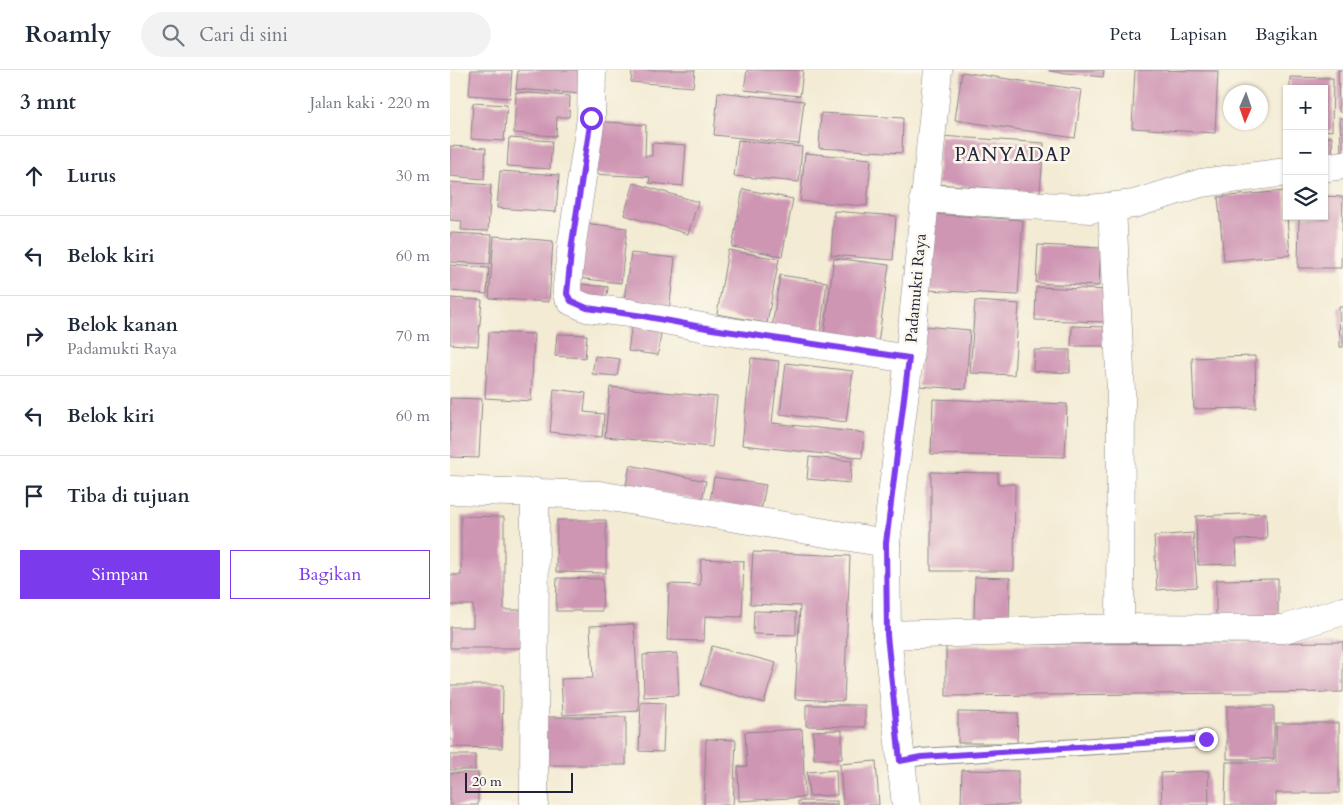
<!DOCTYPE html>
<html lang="id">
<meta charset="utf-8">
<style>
:root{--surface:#fff;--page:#f2f2f3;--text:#1f2937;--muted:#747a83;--line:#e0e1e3;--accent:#7c3aed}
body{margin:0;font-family:Cardo,serif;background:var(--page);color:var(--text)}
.controls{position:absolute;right:15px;top:15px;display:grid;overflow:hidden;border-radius:0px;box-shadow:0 1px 4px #0004}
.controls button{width:45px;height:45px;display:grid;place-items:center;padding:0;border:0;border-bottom:1px solid var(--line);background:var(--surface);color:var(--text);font:25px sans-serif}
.compass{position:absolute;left:773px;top:15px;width:45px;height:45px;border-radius:50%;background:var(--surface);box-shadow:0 1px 4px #0004;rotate:182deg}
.scale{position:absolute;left:15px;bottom:12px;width:108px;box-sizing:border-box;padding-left:5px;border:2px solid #22223b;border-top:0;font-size:14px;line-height:18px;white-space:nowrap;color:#22223b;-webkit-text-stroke:4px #fbf7ec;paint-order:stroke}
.stop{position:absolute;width:15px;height:15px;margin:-11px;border:4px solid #7c3aed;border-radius:50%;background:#fff}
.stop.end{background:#7c3aed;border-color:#fff;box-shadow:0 1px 5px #0008}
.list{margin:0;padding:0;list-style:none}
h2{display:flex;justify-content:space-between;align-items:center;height:65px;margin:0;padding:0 20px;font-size:21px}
h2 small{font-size:16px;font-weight:400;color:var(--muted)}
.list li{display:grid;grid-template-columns:32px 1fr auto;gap:15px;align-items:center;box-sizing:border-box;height:80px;padding:0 20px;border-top:1px solid var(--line)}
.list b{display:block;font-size:19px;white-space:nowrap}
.list p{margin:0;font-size:16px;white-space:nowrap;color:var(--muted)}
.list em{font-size:16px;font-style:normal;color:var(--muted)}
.actions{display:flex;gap:10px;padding:15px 20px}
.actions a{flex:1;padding:11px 0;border:1px solid var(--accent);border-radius:0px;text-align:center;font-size:18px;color:var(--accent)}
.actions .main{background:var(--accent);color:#fff}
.icon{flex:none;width:28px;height:28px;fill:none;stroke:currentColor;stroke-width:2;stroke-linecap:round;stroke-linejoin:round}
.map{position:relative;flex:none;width:893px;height:735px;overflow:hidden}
header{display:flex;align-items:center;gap:30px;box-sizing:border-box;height:70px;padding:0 25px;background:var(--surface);border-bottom:1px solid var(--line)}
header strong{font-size:24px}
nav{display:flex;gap:28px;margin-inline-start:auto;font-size:18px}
.search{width:350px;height:45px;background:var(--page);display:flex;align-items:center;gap:12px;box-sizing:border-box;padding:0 18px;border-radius:28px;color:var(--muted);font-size:19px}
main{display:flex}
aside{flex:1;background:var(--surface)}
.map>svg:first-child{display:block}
</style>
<header>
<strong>Roamly</strong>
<div class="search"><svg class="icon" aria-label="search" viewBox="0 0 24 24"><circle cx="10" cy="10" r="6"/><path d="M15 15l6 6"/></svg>Cari di sini</div>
<nav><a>Peta</a><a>Lapisan</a><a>Bagikan</a></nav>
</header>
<main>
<aside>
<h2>3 mnt<small>Jalan kaki · 220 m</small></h2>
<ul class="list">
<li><svg class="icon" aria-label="ahead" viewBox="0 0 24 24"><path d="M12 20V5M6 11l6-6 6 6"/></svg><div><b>Lurus</b></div><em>30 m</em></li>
<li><svg class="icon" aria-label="left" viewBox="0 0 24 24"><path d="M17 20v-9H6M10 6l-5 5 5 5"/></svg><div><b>Belok kiri</b></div><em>60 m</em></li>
<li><svg class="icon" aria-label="right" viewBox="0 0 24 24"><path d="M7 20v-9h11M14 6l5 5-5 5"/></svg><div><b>Belok kanan</b><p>Padamukti Raya</p></div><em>70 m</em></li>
<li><svg class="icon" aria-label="left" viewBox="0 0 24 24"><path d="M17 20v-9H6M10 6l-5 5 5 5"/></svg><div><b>Belok kiri</b></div><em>60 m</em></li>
<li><svg class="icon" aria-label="arrive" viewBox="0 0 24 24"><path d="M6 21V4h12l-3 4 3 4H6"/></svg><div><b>Tiba di tujuan</b></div></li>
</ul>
<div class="actions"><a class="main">Simpan</a><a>Bagikan</a></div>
</aside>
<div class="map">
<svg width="893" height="735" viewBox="0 0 893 735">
<rect width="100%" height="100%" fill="#fbf7ec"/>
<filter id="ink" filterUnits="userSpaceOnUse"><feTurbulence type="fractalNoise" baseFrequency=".02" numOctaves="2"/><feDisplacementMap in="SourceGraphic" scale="10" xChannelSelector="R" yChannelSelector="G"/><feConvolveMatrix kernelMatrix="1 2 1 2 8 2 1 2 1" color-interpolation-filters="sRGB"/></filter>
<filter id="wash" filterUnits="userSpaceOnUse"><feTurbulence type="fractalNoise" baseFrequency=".0096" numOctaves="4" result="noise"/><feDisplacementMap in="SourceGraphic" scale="20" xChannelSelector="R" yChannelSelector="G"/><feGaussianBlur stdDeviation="1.12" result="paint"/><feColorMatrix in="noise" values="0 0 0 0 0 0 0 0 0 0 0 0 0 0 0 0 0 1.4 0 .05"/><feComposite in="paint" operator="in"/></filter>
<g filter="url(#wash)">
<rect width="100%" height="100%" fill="#f3ebd3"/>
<g id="blocks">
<g fill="#cf96b4">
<path d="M 21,0 L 62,0 L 60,28 L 19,25 Z"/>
<path d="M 68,0 L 132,0 L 131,24 L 66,19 Z"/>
<path d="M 182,0 L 245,0 L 243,17 L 181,12 Z"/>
<path d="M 297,0 L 353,0 L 350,26 L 294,20 Z"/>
<path d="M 599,0 L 654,0 L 653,7 L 599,1 Z"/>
<path d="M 685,0 L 768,1 L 765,63 L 682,58 Z"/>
<path d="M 888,0 L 893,0 L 893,42 L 889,42 Z"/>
<path d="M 512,2 L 632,20 L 625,68 L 505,50 Z"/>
<path d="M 840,7 L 883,8 L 882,61 L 874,60 L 874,19 L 840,19 Z"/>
<path d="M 66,22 L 120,26 L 119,47 L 107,47 L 106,66 L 64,63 Z"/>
<path d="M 268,22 L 354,31 L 349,74 L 264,65 Z"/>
<path d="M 23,33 L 57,35 L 54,71 L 21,69 Z"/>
<path d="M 371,43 L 453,48 L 452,83 L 369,78 Z"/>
<path d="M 890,48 L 893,48 L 893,85 L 891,85 Z"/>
<path d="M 145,51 L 196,55 L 195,86 L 202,86 L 202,73 L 236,75 L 233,116 L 199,113 L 200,107 L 141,104 Z"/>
<path d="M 490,66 L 594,73 L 590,122 L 487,114 Z"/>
<path d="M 874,67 L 882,67 L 883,92 L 874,92 Z"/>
<path d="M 59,68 L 102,71 L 100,99 L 57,96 Z"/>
<path d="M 288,70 L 352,77 L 349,112 L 284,106 Z"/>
<path d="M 0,76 L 36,78 L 34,109 L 0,106 Z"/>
<path d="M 355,83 L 421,89 L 417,136 L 350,131 Z"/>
<path d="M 50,101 L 109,105 L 106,142 L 47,138 Z"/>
<path d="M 0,112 L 41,115 L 38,161 L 11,160 L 12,151 L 0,150 Z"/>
<path d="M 184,113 L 248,132 L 238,164 L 174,145 Z"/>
<path d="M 293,119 L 343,129 L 332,186 L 282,177 Z"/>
<path d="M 835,121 L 840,185 L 774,191 L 768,127 Z"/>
<path d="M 874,126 L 893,127 L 891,198 L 848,198 L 849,146 L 874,146 Z"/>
<path d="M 384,141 L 446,146 L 443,190 L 381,185 Z"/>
<path d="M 482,144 L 573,150 L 568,225 L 478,220 Z"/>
<path d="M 133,153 L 177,158 L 171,213 L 127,208 Z"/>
<path d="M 0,163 L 42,165 L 40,194 L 0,192 Z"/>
<path d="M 44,166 L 103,171 L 99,232 L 39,228 Z"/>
<path d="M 588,175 L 651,178 L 649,216 L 586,213 Z"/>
<path d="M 278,180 L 329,189 L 317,253 L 267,244 Z"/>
<path d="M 181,183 L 225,188 L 219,242 L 173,236 Z"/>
<path d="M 384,188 L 439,195 L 428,273 L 374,265 Z"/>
<path d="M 0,195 L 39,198 L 37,224 L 0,221 Z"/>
<path d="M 330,205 L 377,212 L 370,264 L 322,257 Z"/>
<path d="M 129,214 L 158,217 L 156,236 L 126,232 Z"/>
<path d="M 586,217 L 660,220 L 659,252 L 585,250 Z"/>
<path d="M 0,228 L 32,230 L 28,276 L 0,274 Z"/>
<path d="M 525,231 L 569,234 L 564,305 L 520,303 Z"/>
<path d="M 889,237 L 893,237 L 893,277 L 890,277 Z"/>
<path d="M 182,253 L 212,256 L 208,285 L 178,281 Z"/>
<path d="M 473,256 L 520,260 L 516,319 L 468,316 Z"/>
<path d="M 622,256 L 659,257 L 659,276 L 621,276 Z"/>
<path d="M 39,262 L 84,264 L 81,331 L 35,328 Z"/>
<path d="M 107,264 L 137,265 L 135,288 L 105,286 Z"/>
<path d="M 584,280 L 620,280 L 620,303 L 583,301 Z"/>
<path d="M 145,286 L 170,289 L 167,306 L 142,304 Z"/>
<path d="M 805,286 L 806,338 L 744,339 L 742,288 Z"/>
<path d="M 301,288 L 329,291 L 322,353 L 414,363 L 412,388 L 292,375 Z"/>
<path d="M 336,293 L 403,301 L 396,352 L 330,344 Z"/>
<path d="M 160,317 L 267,327 L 262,377 L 155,367 Z"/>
<path d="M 104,319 L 136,323 L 134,342 L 154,344 L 152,367 L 100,362 Z"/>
<path d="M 0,328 L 32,329 L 29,388 L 0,387 Z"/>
<path d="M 483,329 L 617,334 L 615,387 L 481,384 Z"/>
<path d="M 359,387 L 402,391 L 400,413 L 357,409 Z"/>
<path d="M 180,395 L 256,411 L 252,431 L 176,415 Z"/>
<path d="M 481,402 L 548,403 L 548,414 L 565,414 L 564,501 L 481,501 Z"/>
<path d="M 264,407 L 316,415 L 311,440 L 260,431 Z"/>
<path d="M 816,443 L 817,469 L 786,470 L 787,494 L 748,495 L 746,446 Z"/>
<path d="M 11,446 L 54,447 L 54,540 L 73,540 L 73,578 L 0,578 L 0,557 L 23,557 L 23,535 L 0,535 L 0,505 L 11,505 Z"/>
<path d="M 107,450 L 156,450 L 156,503 L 106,502 Z"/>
<path d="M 743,463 L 747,517 L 707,520 L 704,466 Z"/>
<path d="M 303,482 L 400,486 L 394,631 L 345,629 L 350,536 L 300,534 Z"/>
<path d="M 251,489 L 294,491 L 292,547 L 255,546 L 254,571 L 217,570 L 219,514 L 250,515 Z"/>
<path d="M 525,507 L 560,508 L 559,552 L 524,551 Z"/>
<path d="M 107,508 L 153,509 L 152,541 L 106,541 Z"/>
<path d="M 828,509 L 828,551 L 766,550 L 766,510 Z"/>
<path d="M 304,541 L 346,542 L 346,565 L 303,564 Z"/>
<path d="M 184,554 L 189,641 L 113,645 L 111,609 L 143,608 L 140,556 Z"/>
<path d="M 893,572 L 893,622 L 496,626 L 496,575 Z"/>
<path d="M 262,576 L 326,593 L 314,633 L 251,615 Z"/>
<path d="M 227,583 L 229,625 L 194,627 L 193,585 Z"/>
<path d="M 0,615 L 53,615 L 52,678 L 0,677 Z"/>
<path d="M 191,632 L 215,633 L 213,682 L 189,681 Z"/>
<path d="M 356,635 L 415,635 L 415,657 L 356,656 Z"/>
<rect x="777" y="636" width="47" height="53"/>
<path d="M 508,642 L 568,643 L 567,673 L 508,673 Z"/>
<rect x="93" y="647" width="83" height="48"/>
<path d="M 826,653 L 889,653 L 889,723 L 826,723 L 826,735 L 775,735 L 776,692 L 826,692 Z"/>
<path d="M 352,659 L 355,727 L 289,731 L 288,697 L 297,696 L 295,662 Z"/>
<path d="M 392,660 L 392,689 L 364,689 L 363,661 Z"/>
<path d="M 256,669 L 286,670 L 283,735 L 254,735 Z"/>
<rect x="0" y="685" width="25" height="15"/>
<path d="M 426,691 L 429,735 L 393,735 L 390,694 Z"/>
<path d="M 386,700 L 387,725 L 359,726 L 357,702 Z"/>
<path d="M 512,700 L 568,701 L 568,735 L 511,735 Z"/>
<path d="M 758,701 L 759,735 L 712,735 L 711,703 Z"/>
<rect x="0" y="703" width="28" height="32"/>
<rect x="348" y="731" width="39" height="4"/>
</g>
</g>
</g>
<g filter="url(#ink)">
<use href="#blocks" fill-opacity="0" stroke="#8a8687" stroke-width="1"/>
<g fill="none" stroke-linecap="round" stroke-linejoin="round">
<defs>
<path id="lane" d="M 450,691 L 471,687 L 756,669"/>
<g id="street">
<path d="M 142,0 L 141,48 L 122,173 L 117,216 L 117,224 L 121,231 L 137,238 L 179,243 L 262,259 L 459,289"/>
<path d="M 874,98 L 893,95"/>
<path d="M 474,128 L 640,139 L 684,134 L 751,113 L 837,102"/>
<path d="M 662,137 L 671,322 L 670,558"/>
<path d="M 437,565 L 670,558 L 834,559 L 893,541"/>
<path d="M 84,735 L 85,422"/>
</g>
<g id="secondary">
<path d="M 0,420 L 149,425 L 436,473"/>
<path d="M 456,735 L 437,565 L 436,473 L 459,289 L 488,0"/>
</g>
</defs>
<use href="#lane" stroke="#8a8687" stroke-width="18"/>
<use href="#street" stroke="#8a8687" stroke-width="29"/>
<use href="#secondary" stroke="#8a8687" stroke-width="29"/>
<use href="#lane" stroke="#fff" stroke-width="16"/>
<use href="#street" stroke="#fff" stroke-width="28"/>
<use href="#secondary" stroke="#fff" stroke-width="28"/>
</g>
</g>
<g fill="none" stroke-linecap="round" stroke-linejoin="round" filter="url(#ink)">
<path stroke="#7c3aed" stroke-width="6" d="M 141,48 L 122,173 L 117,224 L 121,231 L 137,238 L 193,246 L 262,259 L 459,288 L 436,473 L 437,565 L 450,691 L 471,687 L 756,669"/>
</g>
<g text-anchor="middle" stroke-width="5" stroke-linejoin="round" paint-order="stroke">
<g font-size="16" fill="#22223b" stroke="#fbf7ec">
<text transform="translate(465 218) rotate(-85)" y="6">Padamukti Raya</text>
</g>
<g font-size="19" letter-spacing="1" fill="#22223b" stroke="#fbf7ec">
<text x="563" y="91">PANYADAP</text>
</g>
</g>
</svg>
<div class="controls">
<button>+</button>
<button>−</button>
<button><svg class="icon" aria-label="layers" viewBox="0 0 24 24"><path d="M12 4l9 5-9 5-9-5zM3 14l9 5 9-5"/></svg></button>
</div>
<svg class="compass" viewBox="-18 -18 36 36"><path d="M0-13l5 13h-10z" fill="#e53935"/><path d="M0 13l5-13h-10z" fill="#747a83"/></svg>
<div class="scale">20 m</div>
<div class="stop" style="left:141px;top:48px"></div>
<div class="stop end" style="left:756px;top:669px"></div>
</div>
</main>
